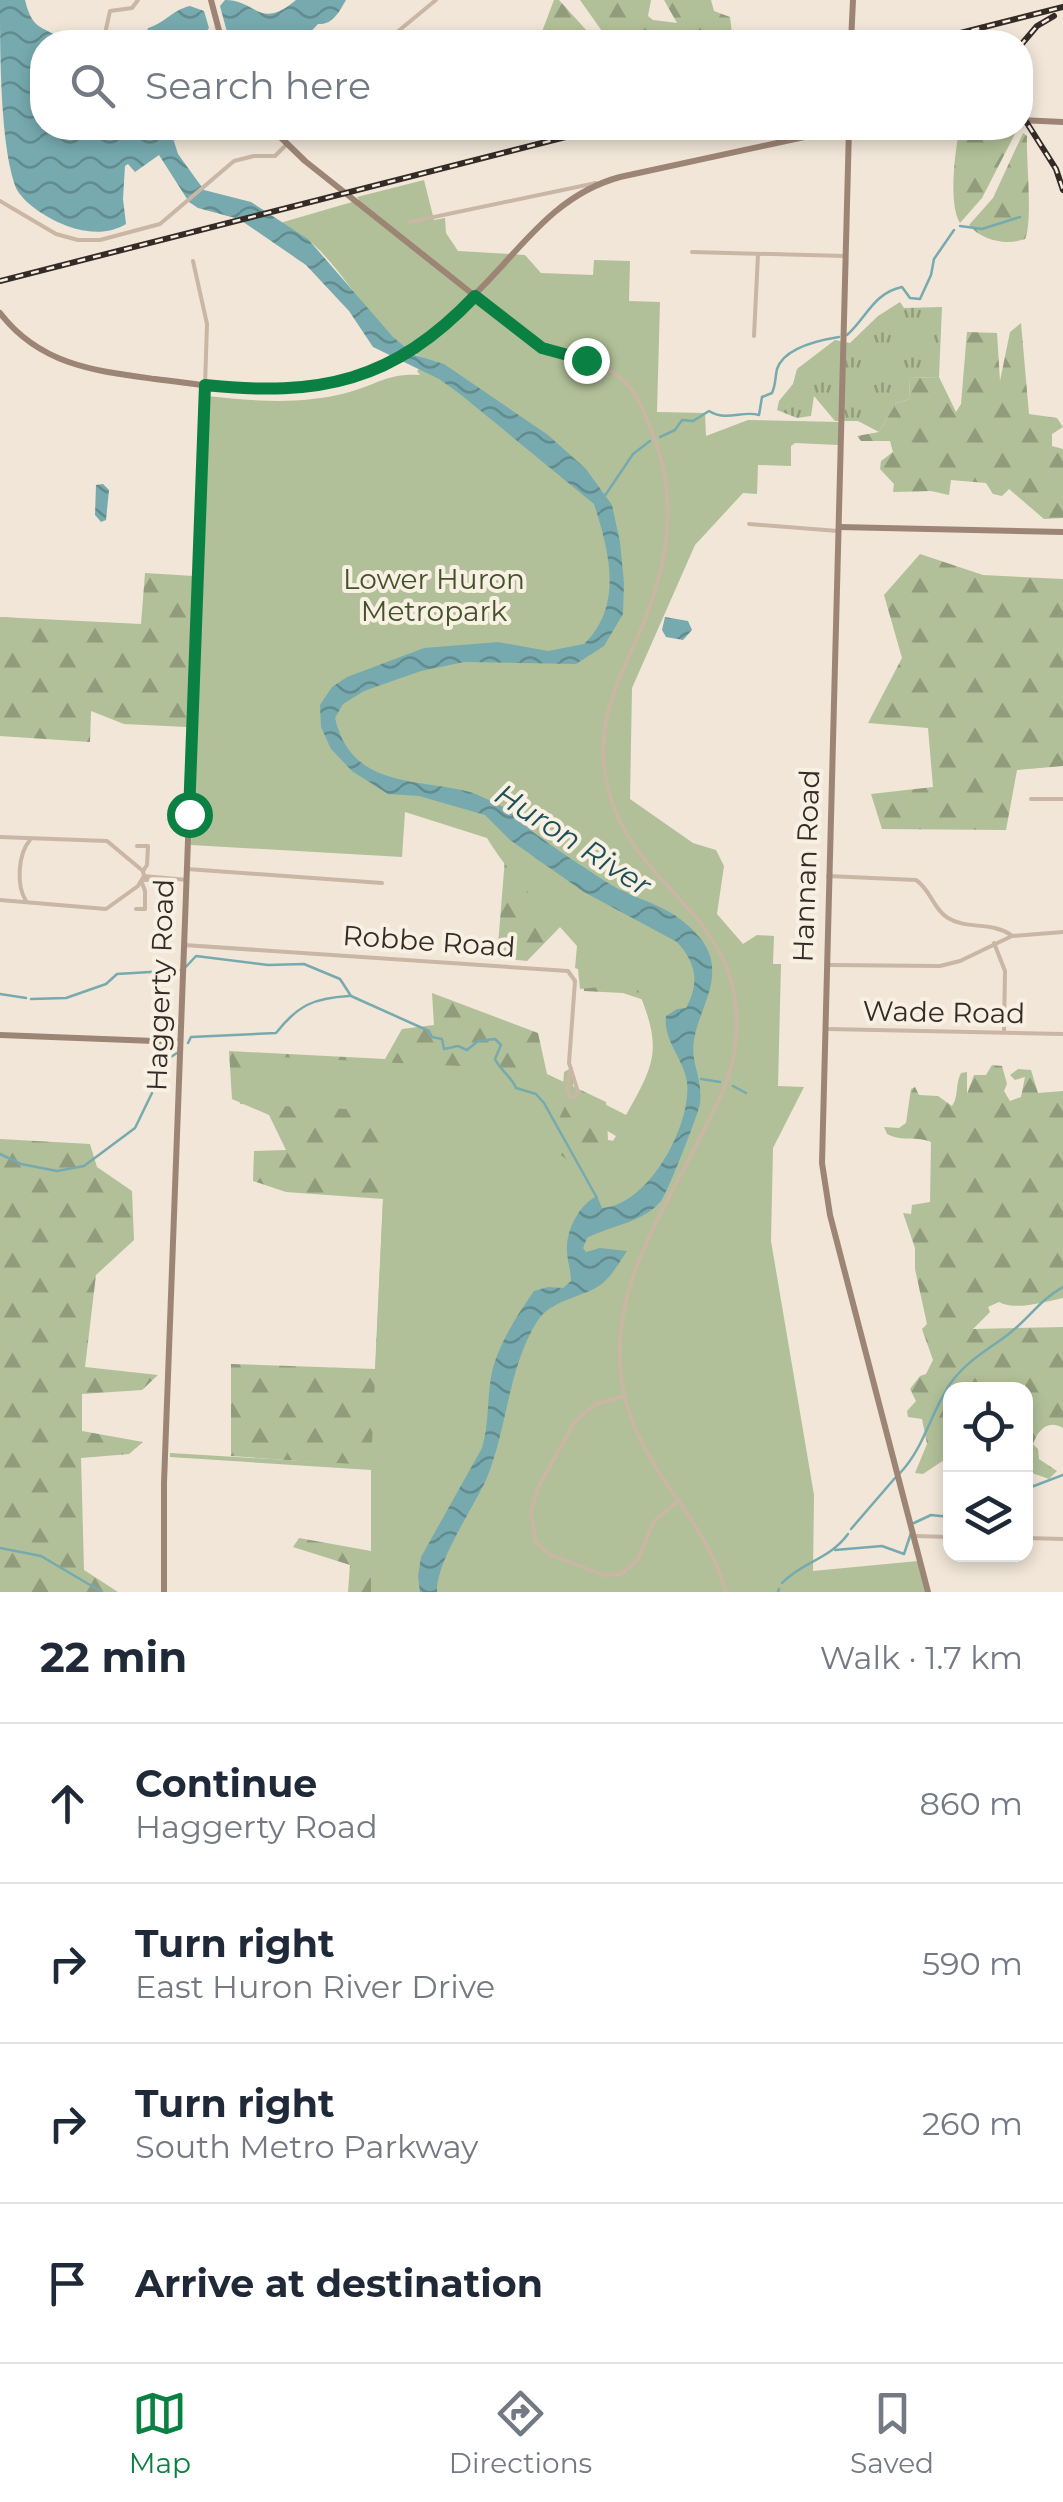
<!DOCTYPE html>
<meta charset="utf-8">
<style>
:root{--surface:#fff;--page:#f2f2f3;--text:#1f2937;--muted:#747a83;--line:#e0e1e3;--accent:#0b8043}
body{margin:0;font-family:Montserrat,sans-serif;background:var(--page);color:var(--text)}
.controls{position:absolute;right:30px;bottom:30px;display:grid;overflow:hidden;border-radius:20px;box-shadow:0 5px 15px #0003}
.controls button{width:90px;height:90px;display:grid;place-items:center;padding:0;border:0;border-bottom:2px solid var(--line);background:var(--surface);color:var(--text);font:50px sans-serif}
.stop{position:absolute;width:30px;height:30px;margin:-22px;border:8px solid #0b8043;border-radius:50%;background:#fff}
.stop.end{background:#0b8043;border-color:#fff;box-shadow:0 2px 10px #0008}
.list{margin:0;padding:0;list-style:none}
h2{display:flex;justify-content:space-between;align-items:center;height:130px;margin:0;padding:0 40px;font-size:42px}
h2 small{font-size:32px;font-weight:400;color:var(--muted)}
.list li{display:grid;grid-template-columns:65px 1fr auto;gap:30px;align-items:center;box-sizing:border-box;height:160px;padding:0 40px;border-top:2px solid var(--line)}
.list b{display:block;font-size:38px;white-space:nowrap}
.list p{margin:0;font-size:32px;white-space:nowrap;color:var(--muted)}
.list em{font-size:32px;font-style:normal;color:var(--muted)}
.icon{flex:none;width:55px;height:55px;fill:none;stroke:currentColor;stroke-width:2;stroke-linecap:round;stroke-linejoin:round}
.map{position:relative;flex:none;width:1063px;height:1592px;overflow:hidden}
.search{position:absolute;background:var(--surface);box-shadow:0 5px 15px #0003;left:30px;right:30px;top:30px;height:110px;display:flex;align-items:center;gap:25px;box-sizing:border-box;padding:0 35px;border-radius:40px;color:var(--muted);font-size:38px}
.sheet{height:770px;background:var(--surface)}
nav{display:flex;justify-content:space-around;align-items:center;box-sizing:border-box;height:140px;border-top:2px solid var(--line);background:var(--surface);font-size:28px;color:var(--muted)}
nav a{display:grid;justify-items:center;gap:5px}
nav .on{color:var(--accent)}
.map>svg:first-child{display:block}
</style>
<div class="map">
<svg width="1063" height="1592" viewBox="0 0 1063 1592">
<defs>
<pattern id="grass-tufts" width="24" height="20" patternUnits="userSpaceOnUse" patternTransform="scale(2.5)"><rect width="24" height="20" fill="#b1c098"/><path d="M3 7l-1-3M5 7V3M7 7l1-3M15 17l-1-3M17 17v-4M19 17l1-3" fill="none" stroke="#919c7c"/></pattern>
<pattern id="forest-firs" width="22" height="20" patternUnits="userSpaceOnUse" patternTransform="scale(2.5)"><rect width="22" height="20" fill="#b1c098"/><path d="M5 1l3.5 6h-7zM16 11l3.5 6h-7z" fill="#919c7c"/></pattern>
<pattern id="water-waves" width="16" height="10" patternUnits="userSpaceOnUse" patternTransform="scale(2.5)"><rect width="16" height="10" fill="#76aaaf"/><path d="M0 5q4-4 8 0t8 0" fill="none" stroke="#628b8e"/></pattern>
</defs>
<rect width="100%" height="100%" fill="#f1e6d8"/>
<path fill="url(#grass-tufts)" d="M 900,302 L 904,308 L 942,307 L 939,377 L 909,378 L 910,399 L 896,403 L 879,432 L 858,421 L 835,421 L 814,396 L 811,416 L 797,418 L 777,410 L 779,401 L 793,384 L 797,369 L 835,340 L 850,343 L 878,316 Z"/>
<g fill="url(#forest-firs)">
<path d="M 554,0 L 559,0 L 597,42 L 609,41 L 580,0 L 651,0 L 648,16 L 653,20 L 677,23 L 664,0 L 711,0 L 714,11 L 730,17 L 733,42 L 538,42 Z"/>
<path d="M 960,128 L 1018,128 L 982,198 L 960,223 C 948,205 955,148 960,128 Z"/>
<path d="M 1023,133 L 1027,136 C 1026,160 1033,222 1025,239 C 1006,246 981,240 969,225 L 993,198 Z"/>
<path d="M 1021,323 L 1029,414 L 1057,418 L 1063,427 L 1052,434 L 1052,446 L 1063,449 L 1063,518 L 1044,519 L 1009,489 L 1002,496 L 993,494 L 986,483 L 951,480 L 949,495 L 931,491 L 893,492 L 894,484 L 880,469 L 881,461 L 893,452 L 890,441 L 861,441 L 857,436 L 879,432 L 896,403 L 910,399 L 909,378 L 939,377 L 956,412 L 961,404 L 967,332 L 997,333 L 1000,381 L 1010,332 Z"/>
<path d="M 920,554 L 983,575 L 1063,579 L 1063,766 L 1017,770 L 1006,830 L 882,829 L 871,794 L 933,787 L 928,728 L 868,723 L 902,658 L 884,595 Z"/>
<path d="M 145,573 L 194,576 L 187,727 L 124,724 L 91,711 L 90,742 L 0,736 L 0,617 L 141,624 Z"/>
<path d="M 606,824 L 632,861 L 682,905 L 713,947 L 725,994 L 717,1008 L 723,1064 L 707,1111 L 622,1276 L 580,1334 L 577,1390 L 530,1390 L 486,1498 L 494,1556 L 479,1562 L 489,1590 L 535,1574 L 560,1592 L 348,1592 L 350,1565 L 293,1547 L 299,1538 L 371,1551 L 371,1466 L 231,1456 L 231,1364 L 375,1369 L 383,1199 L 286,1192 L 253,1181 L 254,1151 L 286,1150 L 269,1115 L 232,1099 L 229,1051 L 385,1059 L 402,1029 L 434,1025 L 432,993 L 538,1033 L 547,1074 L 606,1102 L 608,1140 L 620,1142 C 648,1088 670,1063 647,1001 L 623,993 L 584,991 L 581,942 L 562,925 L 527,961 L 497,958 L 505,858 Z"/>
<path d="M 992,1065 L 1002,1066 L 1007,1084 L 1004,1091 L 1010,1101 L 1021,1097 L 1025,1077 L 1015,1080 L 1010,1075 L 1018,1069 L 1031,1070 L 1038,1093 L 1063,1091 L 1063,1298 C 1043,1302 1016,1311 999,1302 L 988,1307 L 990,1312 L 973,1329 L 1063,1327 L 1063,1428 C 1048,1419 1038,1430 1033,1444 L 1038,1449 L 1039,1459 L 1057,1471 L 1049,1479 L 1032,1473 L 1026,1483 L 1026,1390 L 950,1390 L 950,1463 L 944,1460 L 923,1474 L 915,1473 L 927,1444 L 922,1419 L 908,1417 L 907,1411 L 916,1401 L 910,1389 L 920,1376 L 926,1374 L 933,1360 L 922,1329 L 927,1324 L 915,1269 L 915,1248 L 903,1213 L 911,1214 L 912,1205 L 930,1202 L 931,1142 C 918,1136 902,1142 887,1134 L 884,1127 L 899,1128 L 906,1123 L 911,1089 L 915,1087 L 919,1095 L 938,1096 L 952,1106 C 959,1096 955,1084 961,1073 L 967,1072 L 967,1094 L 974,1075 L 986,1075 Z"/>
<path d="M 0,1139 L 90,1144 L 97,1167 L 132,1191 L 134,1240 L 96,1275 L 85,1367 L 158,1375 L 142,1390 L 82,1394 L 82,1431 L 143,1442 L 129,1454 L 81,1458 L 84,1570 L 118,1592 L 0,1592 Z"/>
</g>
<path fill="#b1c098" fill-rule="evenodd" d="M 424,180 L 434,220 L 445,218 L 446,233 L 458,251 L 525,255 L 541,273 L 593,275 L 594,260 L 630,261 L 629,301 L 660,302 L 657,412 L 705,413 L 706,436 L 748,420 L 839,422 L 838,445 L 795,443 L 791,446 L 791,466 L 758,465 L 757,494 L 743,493 L 695,545 L 632,688 L 630,799 L 693,843 L 716,850 L 724,866 L 717,914 L 743,944 L 757,935 L 774,936 L 773,964 L 781,964 L 778,1086 L 804,1087 L 773,1148 L 771,1241 L 814,1495 L 813,1571 L 918,1561 L 926,1592 L 371,1592 L 371,1470 L 170,1457 L 170,1453 L 371,1465 L 387,1111 L 240,1104 L 241,1055 L 521,1069 L 563,1086 L 564,1072 L 573,1067 L 573,1088 L 626,1115 C 656,1062 662,1048 638,990 L 627,993 L 621,985 L 580,989 L 578,969 L 575,968 L 577,946 C 546,910 511,878 487,838 L 405,812 L 402,857 L 191,845 L 207,396 C 254,401 300,405 346,393 C 377,385 387,373 420,375 L 417,371 L 429,360 C 377,343 349,272 307,239 C 299,232 288,228 280,223 L 359,200 L 357,197 ZM 565,1106 L 616,1136 L 591,1177 L 547,1145 Z"/>
<g fill="url(#water-waves)">
<path d="M 0,0 L 25,0 C 33,34 45,24 64,42 L 42,42 L 42,128 L 183,128 L 172,135 L 178,154 L 204,190 L 251,202 L 308,239 L 393,337 L 415,355 L 444,364 L 548,435 L 586,469 L 612,505 L 620,542 L 624,583 L 623,614 L 604,646 L 576,664 L 464,662 L 421,671 L 364,691 L 343,704 L 335,718 C 351,788 415,778 470,792 C 479,795 489,800 497,804 C 511,810 521,823 533,832 C 557,850 583,867 608,883 C 629,897 656,902 676,916 C 690,926 706,941 710,956 C 721,993 688,1022 694,1059 C 697,1074 702,1087 700,1103 C 699,1113 667,1194 661,1201 C 644,1222 610,1226 587,1238 L 583,1248 L 586,1252 L 600,1248 L 627,1251 C 621,1260 612,1275 604,1282 C 588,1297 553,1298 538,1320 C 507,1369 508,1428 486,1480 C 472,1510 436,1562 437,1592 L 420,1592 L 418,1576 L 421,1557 L 482,1448 C 489,1425 487,1401 491,1377 C 496,1348 517,1315 534,1291 L 548,1287 L 563,1288 L 571,1281 C 571,1269 566,1258 567,1246 C 568,1227 580,1204 597,1196 L 602,1208 C 648,1206 692,1125 687,1082 C 684,1059 663,1041 666,1016 L 677,1009 L 686,1008 C 700,982 696,963 677,942 L 584,892 L 510,840 L 485,815 L 419,796 L 388,794 L 352,771 L 331,749 L 321,727 L 320,705 L 332,687 L 347,677 L 424,648 L 498,642 L 548,651 L 584,644 C 624,605 609,551 594,504 L 460,394 L 439,379 L 373,347 L 349,311 L 306,265 L 239,219 L 198,208 L 189,202 L 159,155 L 135,172 L 128,164 L 125,166 L 123,199 L 126,224 C 108,235 87,233 67,226 C 49,219 27,206 17,190 C 0,150 0,51 0,0 Z"/>
<path d="M 225,0 C 257,0 259,31 296,0 L 346,0 C 339,12 333,25 318,24 L 304,39 L 254,42 L 239,33 L 227,32 L 220,6 Z"/>
<path d="M 190,6 L 204,11 L 209,28 L 205,33 L 193,36 L 187,42 L 143,42 L 148,28 C 165,23 172,10 190,6 Z"/>
<path d="M 103,484 L 109,490 L 106,520 L 101,522 L 95,515 L 96,485 Z"/>
<path d="M 665,617 L 688,621 L 692,630 L 683,640 L 666,637 L 662,630 Z"/>
</g>
<g fill="none" stroke-linecap="round" stroke-linejoin="round">
<g stroke="#76aaaf" stroke-width="2.5">
<path d="M 960,226 L 982,229 L 1020,217"/>
<path d="M 847,335 C 866,319 873,293 902,287 L 910,298 L 920,299 L 931,275 L 934,259 L 954,230"/>
<path d="M 660,437 L 675,430 L 682,420 L 693,421 L 709,411 C 727,422 742,410 759,415 L 762,397 L 772,393 C 776,384 775,378 777,369 C 784,348 820,340 839,337"/>
<path d="M 604,497 L 633,454 L 650,441"/>
<path d="M 0,994 L 26,998"/>
<path d="M 31,999 L 66,998 L 106,984 L 117,974 L 183,970 L 196,956 L 268,965 L 304,964 L 340,979 L 351,996 L 429,1031 L 432,1037 L 442,1039 L 444,1049 L 458,1046 L 467,1050 L 478,1041 L 495,1039 L 501,1045 L 495,1059 C 500,1070 511,1076 516,1088 L 536,1094 L 544,1103 L 597,1198"/>
<path d="M 188,1043 L 191,1037 L 276,1033 C 298,1005 314,998 349,996"/>
<path d="M 701,1079 L 720,1082"/>
<path d="M 733,1086 L 746,1093"/>
<path d="M 154,1087 L 163,1062 L 177,1053"/>
<path d="M 0,1154 L 21,1164 L 57,1171 L 84,1166 L 135,1128 L 152,1093"/>
<path d="M 900,1473 C 924,1448 931,1412 950,1384 C 967,1360 988,1350 1010,1333 C 1029,1318 1041,1299 1063,1287"/>
<path d="M 1026,1489 L 1063,1475"/>
<path d="M 914,1523 L 931,1515 L 950,1517"/>
<path d="M 851,1529 L 895,1478"/>
<path d="M 0,1548 L 41,1556 L 102,1592"/>
<path d="M 835,1550 L 882,1546 L 904,1554 L 911,1533"/>
<path d="M 782,1583 C 803,1561 829,1560 848,1534"/>
<path d="M 778,1592 L 779,1589"/>
</g>
<g stroke="#c9b6a4" stroke-width="4">
<path d="M 106,29 L 110,11 L 132,8 L 138,0"/>
<path d="M 385,42 L 436,0"/>
<path d="M 222,128 L 223,133"/>
<path d="M 0,201 L 56,234 L 78,240 L 100,240 L 160,224 L 234,161 L 254,156 L 275,156 L 287,144"/>
<path d="M 410,222 L 596,183"/>
<path d="M 692,252 L 845,256"/>
<path d="M 193,261 L 207,324 L 205,385"/>
<path d="M 476,297 C 514,329 537,359 590,362"/>
<path d="M 754,336 L 758,254"/>
<path d="M 525,338 C 534,341 542,347 552,350 C 622,371 630,372 656,443 C 673,491 670,543 655,591 C 633,664 587,711 609,792 C 637,897 751,914 735,1047 C 731,1080 715,1109 700,1138 C 665,1208 615,1281 620,1363 C 626,1465 700,1502 726,1592"/>
<path d="M 546,350 L 575,359"/>
<path d="M 749,524 L 838,531"/>
<path d="M 1031,799 L 1063,799"/>
<path d="M 0,837 L 107,841 L 143,871 L 144,876"/>
<path d="M 137,846 L 148,846 L 147,865 L 143,871"/>
<path d="M 187,869 L 382,883"/>
<path d="M 144,876 L 187,880"/>
<path d="M 828,876 L 916,880 C 931,890 933,909 948,918 C 967,930 991,921 1011,935"/>
<path d="M 144,880 L 167,879"/>
<path d="M 0,900 L 106,909 L 138,886 L 144,876"/>
<path d="M 26,901 C 16,885 18,854 30,840"/>
<path d="M 136,909 L 145,909 L 145,891 L 142,883"/>
<path d="M 994,943 L 1005,971 L 1004,1031"/>
<path d="M 184,945 L 568,971 L 575,981 L 569,1063 L 578,1092 L 575,1097 L 570,1097 L 567,1088 L 570,1072"/>
<path d="M 830,965 L 940,966 L 960,961 L 1012,936 L 1063,932"/>
<path d="M 828,1029 L 1063,1034"/>
<path d="M 625,1396 L 596,1404 L 575,1421 L 537,1490 L 531,1513 L 536,1542 L 549,1554 L 603,1575 L 621,1574 L 637,1561 L 654,1521 L 678,1501"/>
<path d="M 915,1536 L 950,1537"/>
<path d="M 1026,1538 L 1063,1539"/>
</g>
<g stroke="#9d8575" stroke-width="6">
<path d="M 211,0 L 222,42"/>
<path d="M 851,42 L 853,0"/>
<path d="M 1020,120 L 1063,122"/>
<path d="M 271,128 L 305,161 L 475,296"/>
<path d="M 849,128 L 822,1163 L 830,1215 L 928,1592"/>
<path d="M 0,313 C 40,365 95,371 155,379 C 198,384 241,392 284,390 C 376,387 442,332 501,267 C 536,228 568,191 620,177 L 846,128"/>
<path d="M 839,527 L 1063,532"/>
<path d="M 0,1035 L 180,1042"/>
<path d="M 164,1592 L 164,1483 L 205,385"/>
</g>
<defs>
<g id="rail">
<path d="M 925,42 L 1063,7"/>
<path d="M 1020,46 L 1037,26 L 1054,16"/>
<path d="M 1020,112 L 1056,169 L 1063,190"/>
<path d="M 0,281 L 601,128"/>
</g>
</defs>
<use href="#rail" stroke="#352b26" stroke-width="6"/>
<use href="#rail" stroke="#f9f0e4" stroke-width="2.5" stroke-dasharray="8" stroke-linecap="butt"/>
</g>
<g fill="none" stroke-linecap="round" stroke-linejoin="round">
<path stroke="#0b8043" stroke-width="12" d="M 189,814 L 205,385 C 320,397 393,382 475,296 L 542,348 L 586,360"/>
</g>
<g text-anchor="middle" stroke-width="8" stroke-linejoin="round" paint-order="stroke">
<g font-size="28" fill="#425329" stroke="#f9f0e4">
<text x="434" y="589">Lower Huron<tspan x="434" dy="32">Metropark</tspan></text>
</g>
<g font-size="28" fill="#352b26" stroke="#f9f0e4">
<text transform="translate(806 866) rotate(-88)" y="10">Hannan Road</text>
<text transform="translate(429 941) rotate(4)" y="10">Robbe Road</text>
<text transform="translate(160 985) rotate(-88)" y="10">Haggerty Road</text>
<text transform="translate(944 1012) rotate(1)" y="10">Wade Road</text>
</g>
<g font-size="30" font-style="italic" fill="#1b5057" stroke="#f9f0e4">
<text transform="translate(573 840) rotate(33)" y="10">Huron River</text>
</g>
</g>
</svg>
<div class="controls">
<button><svg class="icon" aria-label="locate" viewBox="0 0 24 24"><circle cx="12" cy="12" r="6"/><path d="M12 2v4M12 18v4M2 12h4M18 12h4"/></svg></button>
<button><svg class="icon" aria-label="layers" viewBox="0 0 24 24"><path d="M12 4l9 5-9 5-9-5zM3 14l9 5 9-5"/></svg></button>
</div>
<div class="stop" style="left:189px;top:814px"></div>
<div class="stop end" style="left:586px;top:360px"></div>
<div class="search"><svg class="icon" aria-label="search" viewBox="0 0 24 24"><circle cx="10" cy="10" r="6"/><path d="M15 15l6 6"/></svg>Search here</div>
</div>
<section class="sheet">
<h2>22 min<small>Walk · 1.7 km</small></h2>
<ul class="list">
<li><svg class="icon" aria-label="ahead" viewBox="0 0 24 24"><path d="M12 20V5M6 11l6-6 6 6"/></svg><div><b>Continue</b><p>Haggerty Road</p></div><em>860 m</em></li>
<li><svg class="icon" aria-label="right" viewBox="0 0 24 24"><path d="M7 20v-9h11M14 6l5 5-5 5"/></svg><div><b>Turn right</b><p>East Huron River Drive</p></div><em>590 m</em></li>
<li><svg class="icon" aria-label="right" viewBox="0 0 24 24"><path d="M7 20v-9h11M14 6l5 5-5 5"/></svg><div><b>Turn right</b><p>South Metro Parkway</p></div><em>260 m</em></li>
<li><svg class="icon" aria-label="arrive" viewBox="0 0 24 24"><path d="M6 21V4h12l-3 4 3 4H6"/></svg><div><b>Arrive at destination</b></div></li>
</ul>
</section>
<nav>
<a class="on"><svg class="icon" aria-label="map" viewBox="0 0 24 24"><path d="M3 6l6-2 6 2 6-2v14l-6 2-6-2-6 2zM9 4v14M15 6v14"/></svg>Map</a>
<a><svg class="icon" aria-label="directions" viewBox="0 0 24 24"><path d="M12 3l9 9-9 9-9-9zM9 14v-3h6M13 9l2 2-2 2"/></svg>Directions</a>
<a><svg class="icon" aria-label="saved" viewBox="0 0 24 24"><path d="M7 4h10v16l-5-4-5 4z"/></svg>Saved</a>
</nav>
